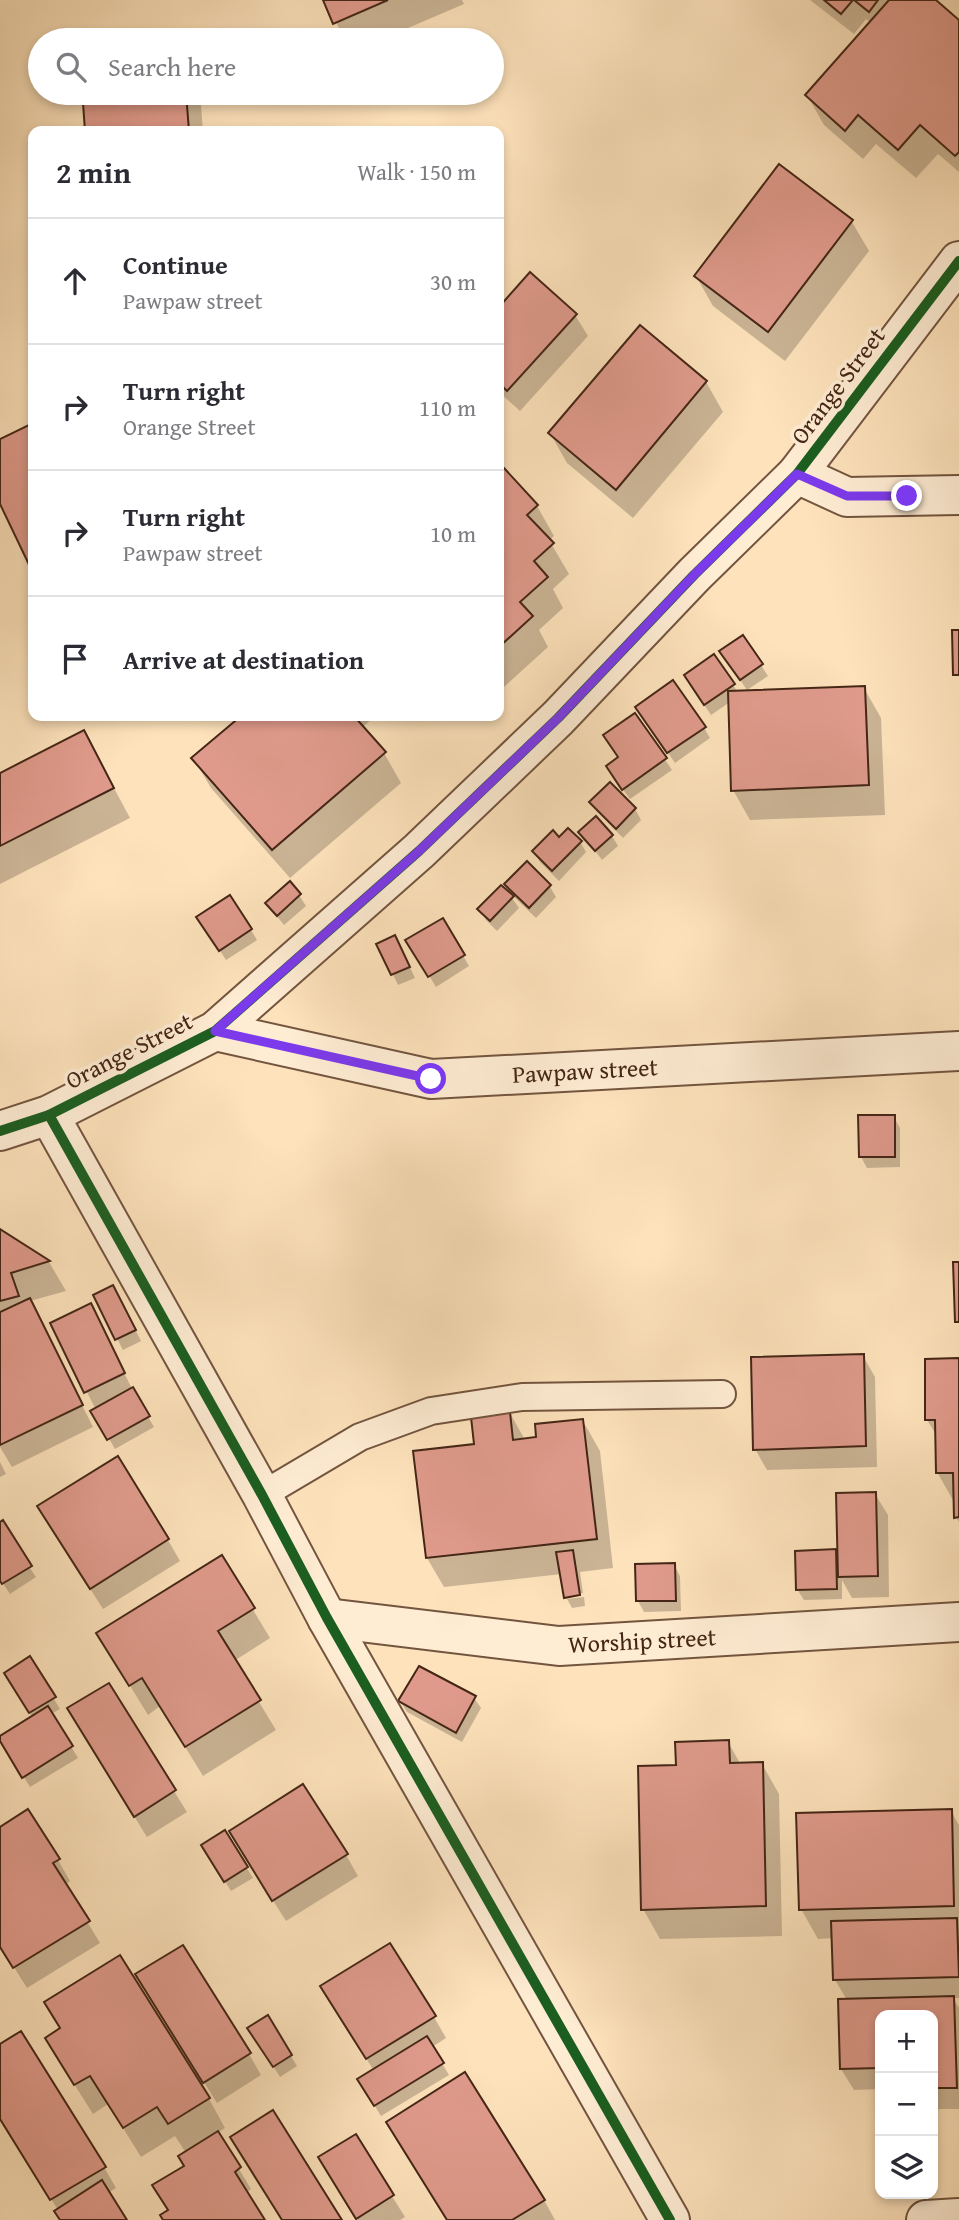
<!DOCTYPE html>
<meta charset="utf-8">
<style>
:root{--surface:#fff;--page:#f7f7f7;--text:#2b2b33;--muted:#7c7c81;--line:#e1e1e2}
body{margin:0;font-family:"Gentium Book Plus",serif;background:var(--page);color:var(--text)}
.controls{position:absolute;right:21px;bottom:21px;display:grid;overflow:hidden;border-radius:14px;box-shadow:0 4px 10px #0003}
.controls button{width:63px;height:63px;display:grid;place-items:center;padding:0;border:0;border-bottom:2px solid var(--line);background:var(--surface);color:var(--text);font:35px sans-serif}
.stop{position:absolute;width:21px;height:21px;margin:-16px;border:5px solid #7c3aed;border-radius:50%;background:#fff}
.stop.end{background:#7c3aed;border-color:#fff;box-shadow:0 2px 7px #0008}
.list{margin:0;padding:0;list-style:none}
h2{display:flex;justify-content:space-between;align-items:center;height:91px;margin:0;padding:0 28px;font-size:30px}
h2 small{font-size:23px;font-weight:400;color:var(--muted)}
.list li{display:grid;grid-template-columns:46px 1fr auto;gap:21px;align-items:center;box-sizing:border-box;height:126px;padding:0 28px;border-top:2px solid var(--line)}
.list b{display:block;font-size:26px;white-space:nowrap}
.list p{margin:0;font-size:23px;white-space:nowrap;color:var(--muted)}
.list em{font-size:23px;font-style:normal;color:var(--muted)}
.icon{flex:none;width:38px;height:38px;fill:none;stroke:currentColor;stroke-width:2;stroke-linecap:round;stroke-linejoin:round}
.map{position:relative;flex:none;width:959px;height:2220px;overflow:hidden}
.search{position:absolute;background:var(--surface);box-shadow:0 4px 10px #0003;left:28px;top:28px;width:476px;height:77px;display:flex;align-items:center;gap:18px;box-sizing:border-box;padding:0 24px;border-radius:38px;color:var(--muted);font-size:26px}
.panel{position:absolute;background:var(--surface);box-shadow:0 4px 10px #0003;left:28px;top:126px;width:476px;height:595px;border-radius:14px}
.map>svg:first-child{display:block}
</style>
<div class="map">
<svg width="959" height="2220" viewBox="0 0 959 2220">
<rect width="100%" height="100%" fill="#fde2bb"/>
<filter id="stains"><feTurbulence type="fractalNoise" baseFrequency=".00286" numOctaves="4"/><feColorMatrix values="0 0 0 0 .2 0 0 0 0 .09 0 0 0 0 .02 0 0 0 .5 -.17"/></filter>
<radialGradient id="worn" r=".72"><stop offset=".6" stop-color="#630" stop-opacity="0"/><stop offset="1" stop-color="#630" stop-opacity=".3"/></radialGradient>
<g fill="#0003">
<path d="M 325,0 L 462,0 L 464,4 L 380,40 L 345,40 Z"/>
<path d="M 810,0 L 934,0 L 959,22 L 959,172 L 938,154 L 916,178 L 876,144 L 863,159 L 824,125 L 807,95 L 871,23 L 866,19 L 854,34 Z"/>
<path d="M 100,93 L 200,93 L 203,131 L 87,131 L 85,105 L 101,104 Z"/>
<path d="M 780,167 L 852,222 L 869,251 L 785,361 L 713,306 L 696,276 Z"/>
<path d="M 530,274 L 575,315 L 588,336 L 520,411 L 499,392 L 499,309 Z"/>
<path d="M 641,327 L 706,382 L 723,412 L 633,518 L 567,463 L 550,433 Z"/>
<path d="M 33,425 L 33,569 L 0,500 L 0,440 Z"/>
<path d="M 504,470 L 537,506 L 554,536 L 549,540 L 569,574 L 553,589 L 563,608 L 539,630 L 548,647 L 504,687 L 499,681 L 499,475 Z"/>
<path d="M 743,637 L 768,676 L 747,690 L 728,662 Z"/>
<path d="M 733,685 L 738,693 L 864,688 L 881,718 L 885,815 L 750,820 L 733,790 L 730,702 L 711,715 L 692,686 Z"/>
<path d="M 635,715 L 672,770 L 630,799 L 614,777 Z"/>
<path d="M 243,716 L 375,716 L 362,728 L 384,753 L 401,783 L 290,878 L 211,788 L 194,759 Z"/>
<path d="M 644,718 L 704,728 L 710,738 L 675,763 Z"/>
<path d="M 84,732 L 130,818 L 0,884 L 0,774 Z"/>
<path d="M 592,802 L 635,809 L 641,820 L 623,838 L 598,812 Z"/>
<path d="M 581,832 L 612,836 L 618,846 L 602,860 Z"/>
<path d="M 559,840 L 580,842 L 586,852 L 559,881 L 540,862 L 534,851 Z"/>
<path d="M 527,863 L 550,887 L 556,897 L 536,918 L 512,895 L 506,884 Z"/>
<path d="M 299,895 L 306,906 L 284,925 L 267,904 Z"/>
<path d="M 512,898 L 519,908 L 497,931 L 486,920 L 480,909 Z"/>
<path d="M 442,920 L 469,966 L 436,987 L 408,940 Z"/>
<path d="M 205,928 L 251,930 L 257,940 L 226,960 Z"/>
<path d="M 379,945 L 400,947 L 415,978 L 398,985 Z"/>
<path d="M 894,1117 L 900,1128 L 900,1167 L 867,1168 L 861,1157 Z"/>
<path d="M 0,1231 L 49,1262 L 66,1291 L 30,1301 L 93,1427 L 12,1467 L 0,1447 Z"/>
<path d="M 95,1295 L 119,1297 L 141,1341 L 123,1350 Z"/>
<path d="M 91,1305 L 135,1395 L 154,1427 L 115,1449 L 93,1411 L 96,1410 L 53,1324 Z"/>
<path d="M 863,1356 L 875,1377 L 877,1467 L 767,1470 L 755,1449 Z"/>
<path d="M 959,1360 L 959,1522 L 956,1517 L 954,1502 L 937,1472 L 937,1436 L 927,1420 Z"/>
<path d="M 510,1413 L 525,1440 L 538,1439 L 583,1421 L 600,1451 L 613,1568 L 580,1572 L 583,1593 L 567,1596 L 567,1599 L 584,1597 L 585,1606 L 572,1608 L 566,1597 L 562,1574 L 444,1587 L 427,1558 L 476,1445 Z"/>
<path d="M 0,1462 L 6,1474 L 0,1477 Z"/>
<path d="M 875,1494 L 888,1515 L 889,1597 L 852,1598 L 842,1580 L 842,1599 L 804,1600 L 797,1589 L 835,1551 L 839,1558 Z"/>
<path d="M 0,1524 L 36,1577 L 10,1594 L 0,1579 Z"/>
<path d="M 51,1527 L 168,1540 L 180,1561 L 103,1609 Z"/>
<path d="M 221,1557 L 270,1638 L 234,1661 L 276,1730 L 203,1776 L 160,1706 L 148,1715 L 116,1663 Z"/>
<path d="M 674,1565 L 680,1576 L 681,1611 L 644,1612 L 638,1601 Z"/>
<path d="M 30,1659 L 60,1709 L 51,1714 L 78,1758 L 30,1787 L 0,1738 L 33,1718 L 6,1673 Z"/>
<path d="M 108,1685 L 187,1812 L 147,1837 L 81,1730 Z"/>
<path d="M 474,1698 L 481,1708 L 462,1742 L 407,1712 L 400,1701 Z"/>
<path d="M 728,1742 L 741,1765 L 762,1764 L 779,1794 L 782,1936 L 660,1939 L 643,1909 L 678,1767 Z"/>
<path d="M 951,1811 L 959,1825 L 959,1998 L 953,1998 L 959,2008 L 959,2109 L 933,2109 L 933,2015 L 880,2015 L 880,2089 L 854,2090 L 841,2069 L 847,2000 L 835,1980 L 834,1938 L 818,1939 L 801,1909 Z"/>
<path d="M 0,1829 L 58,1860 L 70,1881 L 65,1885 L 100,1943 L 27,1988 L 0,1945 Z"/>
<path d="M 225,1833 L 253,1878 L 231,1891 L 203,1846 Z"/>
<path d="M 243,1853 L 346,1855 L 358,1876 L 286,1921 Z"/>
<path d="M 150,1996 L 249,2054 L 261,2075 L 217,2103 Z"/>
<path d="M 335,2008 L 434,2017 L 446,2038 L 432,2047 L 449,2075 L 381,2116 L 359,2080 L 374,2071 Z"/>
<path d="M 267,2017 L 297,2066 L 280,2077 L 256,2039 Z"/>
<path d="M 0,2046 L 104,2167 L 116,2188 L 108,2193 L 125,2220 L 61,2220 L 58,2210 L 0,2117 Z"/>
<path d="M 64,2068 L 209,2099 L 225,2128 L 217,2133 L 251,2189 L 246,2193 L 263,2220 L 165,2220 L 186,2166 L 186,2153 L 175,2136 L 141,2157 L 108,2104 L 93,2114 Z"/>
<path d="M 355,2137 L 405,2217 L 400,2220 L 358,2220 L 332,2179 Z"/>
<path d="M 544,2200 L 555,2220 L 448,2220 Z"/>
</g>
<g fill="#df9a8b" stroke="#452616" stroke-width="2">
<path d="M 323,0 L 388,0 L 333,24 Z"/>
<path d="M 824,0 L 853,0 L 841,14 Z"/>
<path d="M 854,0 L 878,0 L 869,12 Z"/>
<path d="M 889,0 L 936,0 L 959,20 L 959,152 L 955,156 L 920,125 L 898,150 L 858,115 L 845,131 L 805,95 Z"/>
<path d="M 98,93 L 186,93 L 189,131 L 85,131 L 83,103 L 99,103 Z"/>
<path d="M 779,164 L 853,220 L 768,332 L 694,276 Z"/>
<path d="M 530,272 L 577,314 L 507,391 L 499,383 L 499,307 Z"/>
<path d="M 640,325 L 707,381 L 616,490 L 548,433 Z"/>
<path d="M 33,423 L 33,573 L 0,504 L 0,439 Z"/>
<path d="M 504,468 L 538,505 L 527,515 L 554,543 L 534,561 L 548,577 L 520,602 L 533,616 L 499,647 L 499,472 Z"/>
<path d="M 952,630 L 959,630 L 959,675 L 953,675 Z"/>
<path d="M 743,635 L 763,664 L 740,680 L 719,651 Z"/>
<path d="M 714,654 L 735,684 L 704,705 L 684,675 Z"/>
<path d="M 673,680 L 706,727 L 667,753 L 635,707 Z"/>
<path d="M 865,686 L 869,785 L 731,791 L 728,691 Z"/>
<path d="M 635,713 L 667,758 L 622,790 L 606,766 L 618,757 L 603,735 Z"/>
<path d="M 241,716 L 354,716 L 386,752 L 272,850 L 191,758 Z"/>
<path d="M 84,730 L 114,788 L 0,846 L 0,773 Z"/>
<path d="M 610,782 L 636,808 L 616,829 L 589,802 Z"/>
<path d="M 596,816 L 613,835 L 595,851 L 578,832 Z"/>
<path d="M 568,828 L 582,841 L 552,871 L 532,851 L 553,830 L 559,837 Z"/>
<path d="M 527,861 L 551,885 L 529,908 L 504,884 Z"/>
<path d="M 290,881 L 301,894 L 277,916 L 265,903 Z"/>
<path d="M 501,885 L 514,896 L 490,921 L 477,909 Z"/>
<path d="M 230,895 L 252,929 L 219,951 L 196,917 Z"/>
<path d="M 443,918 L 465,955 L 428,977 L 405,940 Z"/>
<path d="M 395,935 L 410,967 L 391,975 L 376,944 Z"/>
<path d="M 858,1115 L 895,1115 L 895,1157 L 859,1157 Z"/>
<path d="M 0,1229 L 50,1261 L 11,1273 L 19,1296 L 0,1301 Z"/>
<path d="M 953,1262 L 959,1262 L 959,1322 L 955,1322 Z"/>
<path d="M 113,1285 L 136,1330 L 115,1340 L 93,1295 Z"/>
<path d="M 30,1298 L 83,1405 L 0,1445 L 0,1312 Z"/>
<path d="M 91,1303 L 125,1373 L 84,1393 L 50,1323 Z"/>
<path d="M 864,1354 L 866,1446 L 753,1450 L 751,1357 Z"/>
<path d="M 959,1358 L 959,1517 L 954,1518 L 953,1473 L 936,1473 L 935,1420 L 925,1420 L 925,1359 Z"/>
<path d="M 133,1387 L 150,1416 L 107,1440 L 90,1411 Z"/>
<path d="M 510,1412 L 513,1440 L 536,1437 L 535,1424 L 583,1419 L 597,1539 L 426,1558 L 413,1451 L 474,1444 L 471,1417 Z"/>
<path d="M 118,1456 L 169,1539 L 90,1589 L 37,1506 Z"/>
<path d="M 876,1492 L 878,1576 L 838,1577 L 836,1493 Z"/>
<path d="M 3,1520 L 32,1566 L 2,1584 L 0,1581 L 0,1522 Z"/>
<path d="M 836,1549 L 837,1589 L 796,1590 L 795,1551 Z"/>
<path d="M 573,1550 L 580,1595 L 564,1598 L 556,1552 Z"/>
<path d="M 222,1555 L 255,1608 L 218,1631 L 261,1700 L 185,1747 L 142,1678 L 129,1686 L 96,1633 Z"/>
<path d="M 675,1563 L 676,1601 L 636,1601 L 635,1564 Z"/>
<path d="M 30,1656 L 56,1697 L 29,1713 L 4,1673 Z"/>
<path d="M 419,1666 L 476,1696 L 456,1733 L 398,1701 Z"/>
<path d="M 109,1683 L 176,1790 L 134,1817 L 67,1708 Z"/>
<path d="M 48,1706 L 73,1746 L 22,1778 L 0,1741 L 0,1736 Z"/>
<path d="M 729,1740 L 730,1763 L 763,1762 L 766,1906 L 641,1910 L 638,1766 L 676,1765 L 675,1742 Z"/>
<path d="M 303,1784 L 348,1854 L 272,1901 L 229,1831 Z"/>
<path d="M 28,1809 L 60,1859 L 53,1863 L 90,1921 L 13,1968 L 0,1947 L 0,1827 Z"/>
<path d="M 952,1809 L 954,1906 L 799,1910 L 796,1813 Z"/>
<path d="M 225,1830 L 248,1867 L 224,1882 L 201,1845 Z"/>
<path d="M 957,1918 L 959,1977 L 833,1980 L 831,1921 Z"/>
<path d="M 390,1943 L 436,2016 L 366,2059 L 320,1986 Z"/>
<path d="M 183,1945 L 251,2053 L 203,2083 L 135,1974 Z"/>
<path d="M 120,1955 L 210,2098 L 168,2124 L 157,2107 L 123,2128 L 90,2076 L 74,2085 L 45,2038 L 60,2028 L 44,2002 Z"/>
<path d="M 954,1996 L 957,2088 L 933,2088 L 933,2015 L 880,2015 L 880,2068 L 840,2069 L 838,1999 Z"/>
<path d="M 268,2015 L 292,2055 L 273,2067 L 247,2028 Z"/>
<path d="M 21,2031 L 106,2167 L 50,2200 L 0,2119 L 0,2044 Z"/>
<path d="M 427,2036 L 444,2063 L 374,2106 L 357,2079 Z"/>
<path d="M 465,2072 L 545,2200 L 512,2220 L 447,2220 L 386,2122 Z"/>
<path d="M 273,2110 L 342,2220 L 282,2220 L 230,2137 Z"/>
<path d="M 218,2131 L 241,2167 L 235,2172 L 265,2220 L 163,2220 L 160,2215 L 168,2210 L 152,2185 L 184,2166 L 178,2156 Z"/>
<path d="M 356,2134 L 394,2195 L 356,2219 L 318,2157 Z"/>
<path d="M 102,2180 L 127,2220 L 60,2220 L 54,2211 Z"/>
</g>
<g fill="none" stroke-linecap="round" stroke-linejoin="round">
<defs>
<path id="lane" d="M 262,1495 L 360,1437 L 431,1411 L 522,1397 L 722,1394"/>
<g id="street">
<path d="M 797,474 L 847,497 L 959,495"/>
<path d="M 215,1031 L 431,1079 L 959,1051"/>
<path d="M 49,1115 L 262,1495 L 327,1618 L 670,2220"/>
<path d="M 0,1131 L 49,1115 L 215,1031 L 419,851 L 558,718 L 694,575 L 797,474 L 959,261"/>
<path d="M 327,1618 L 559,1646 L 959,1622"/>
<path d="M 926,2220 L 959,2218"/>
</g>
</defs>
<use href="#lane" stroke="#73553f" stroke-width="30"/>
<use href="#street" stroke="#73553f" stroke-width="42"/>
<use href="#lane" stroke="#feecd3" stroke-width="26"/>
<use href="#street" stroke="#feecd3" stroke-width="38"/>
<defs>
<g id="cycleway">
<path d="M 49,1115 L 262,1495 L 327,1618 L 670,2220"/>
<path d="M 0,1131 L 49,1115 L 215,1031 L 419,851 L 558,718 L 694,575 L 797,474 L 959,261"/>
</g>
</defs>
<use href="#cycleway" stroke="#feecd3" stroke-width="15"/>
<use href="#cycleway" stroke="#1b5e20" stroke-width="10"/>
</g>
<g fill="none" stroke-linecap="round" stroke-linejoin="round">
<path stroke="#7c3aed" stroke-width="9" d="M 431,1079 L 215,1031 L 419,851 L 558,718 L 694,575 L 797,474 L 847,496 L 907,496"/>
</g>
<g text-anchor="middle" stroke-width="7" stroke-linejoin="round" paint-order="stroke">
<g font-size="24" fill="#452616" stroke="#feecd3">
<text transform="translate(838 386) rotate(-53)" y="8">Orange Street</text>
<text transform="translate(129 1051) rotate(-27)" y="8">Orange Street</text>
<text transform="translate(585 1071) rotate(-3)" y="8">Pawpaw street</text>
<text transform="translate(642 1641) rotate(-3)" y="8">Worship street</text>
</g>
</g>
<rect width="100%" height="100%" filter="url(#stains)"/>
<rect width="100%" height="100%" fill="url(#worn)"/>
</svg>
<div class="controls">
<button>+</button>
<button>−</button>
<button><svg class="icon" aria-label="layers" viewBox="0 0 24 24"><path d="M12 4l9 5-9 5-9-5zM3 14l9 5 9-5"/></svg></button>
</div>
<div class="stop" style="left:431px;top:1079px"></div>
<div class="stop end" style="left:907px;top:496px"></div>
<div class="search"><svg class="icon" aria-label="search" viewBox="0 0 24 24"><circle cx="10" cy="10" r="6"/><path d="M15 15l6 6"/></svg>Search here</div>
<section class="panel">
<h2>2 min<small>Walk · 150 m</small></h2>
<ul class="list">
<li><svg class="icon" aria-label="ahead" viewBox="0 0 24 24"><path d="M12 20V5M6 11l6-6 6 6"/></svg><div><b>Continue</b><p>Pawpaw street</p></div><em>30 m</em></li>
<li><svg class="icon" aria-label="right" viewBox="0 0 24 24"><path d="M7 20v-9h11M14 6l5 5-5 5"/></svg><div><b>Turn right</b><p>Orange Street</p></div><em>110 m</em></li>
<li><svg class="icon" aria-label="right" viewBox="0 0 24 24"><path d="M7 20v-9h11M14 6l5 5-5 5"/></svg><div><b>Turn right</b><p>Pawpaw street</p></div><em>10 m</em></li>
<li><svg class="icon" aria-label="arrive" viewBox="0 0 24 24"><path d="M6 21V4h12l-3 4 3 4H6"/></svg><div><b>Arrive at destination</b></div></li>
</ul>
</section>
</div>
